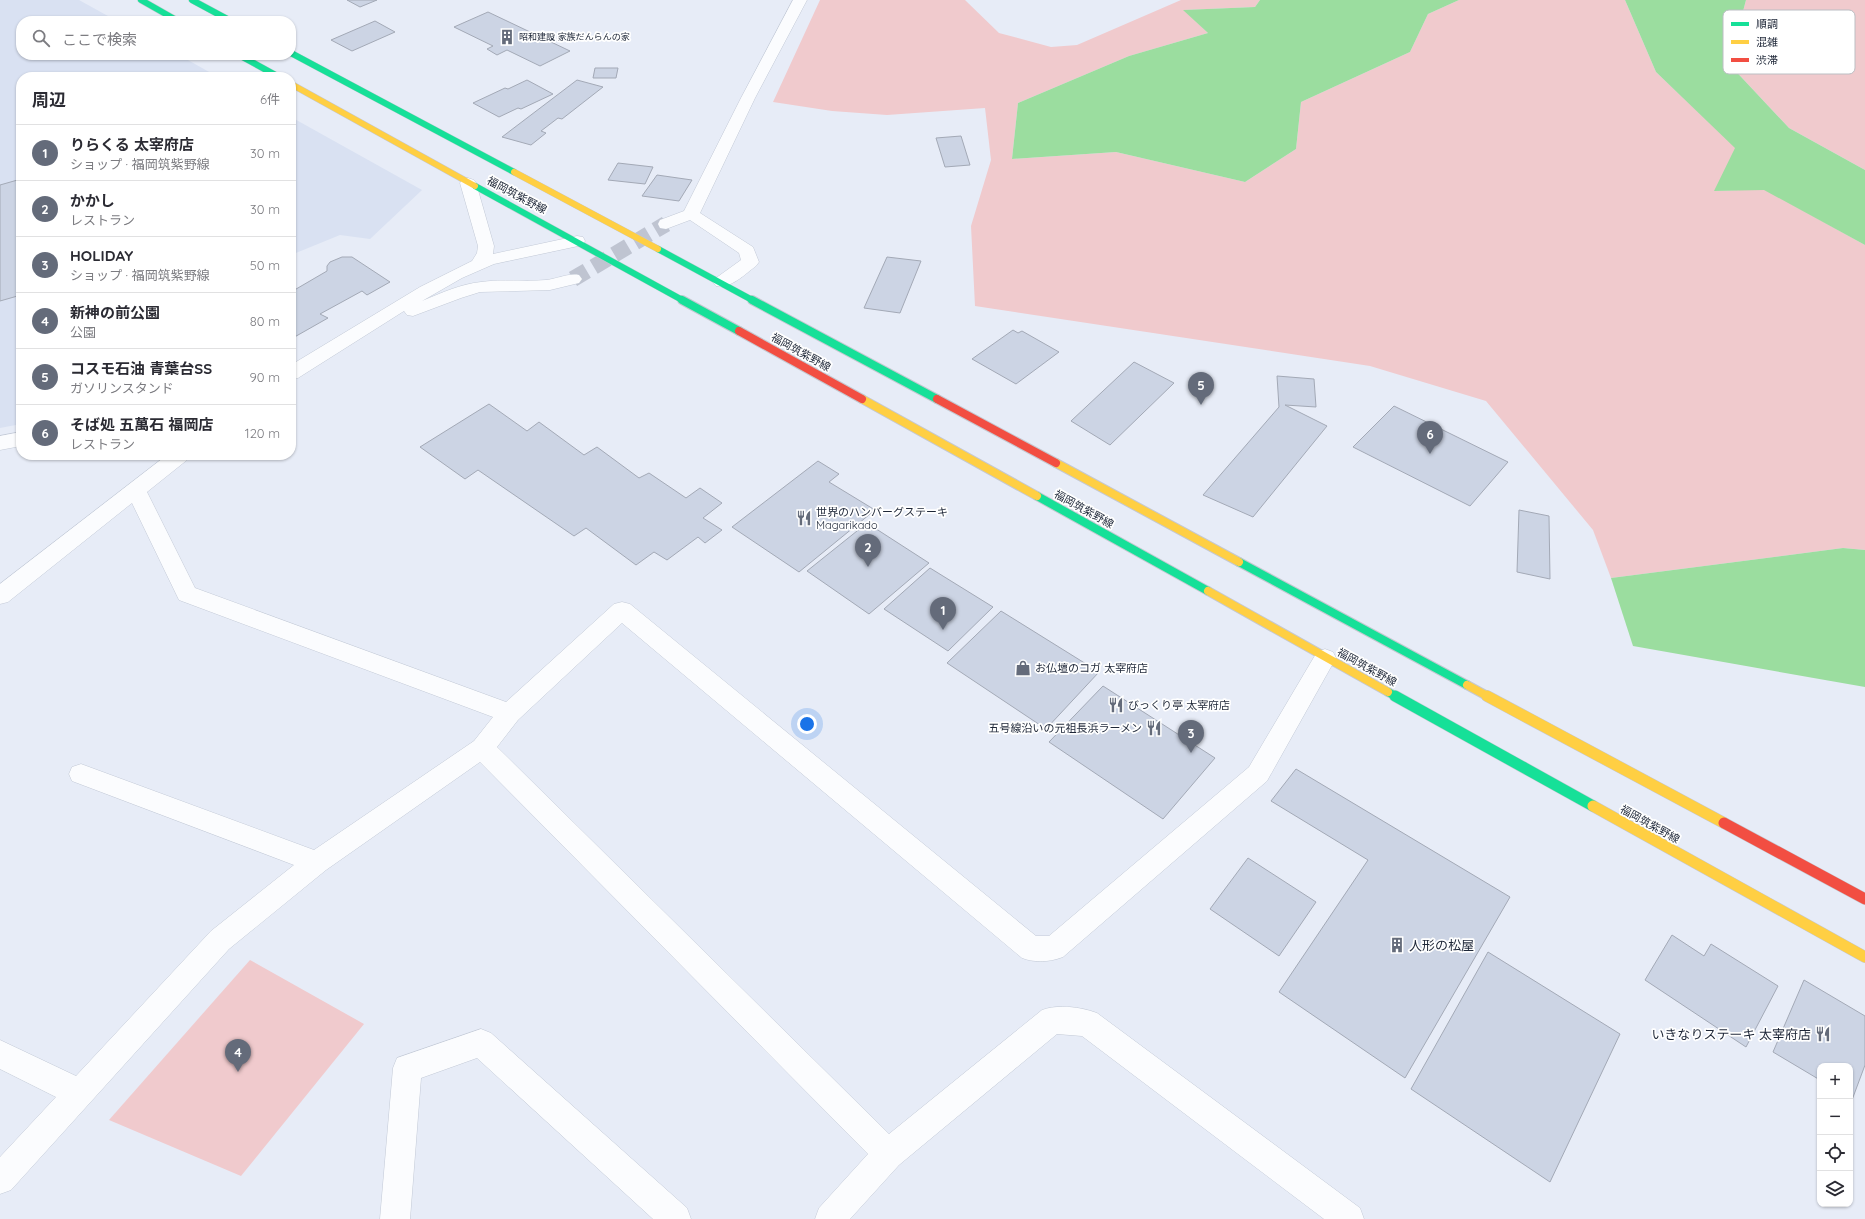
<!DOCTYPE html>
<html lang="ja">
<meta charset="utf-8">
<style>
:root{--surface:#fff;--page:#f7f7f7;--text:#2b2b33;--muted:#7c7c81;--line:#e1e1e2;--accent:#646b7a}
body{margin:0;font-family:Quicksand,"Noto Sans JP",sans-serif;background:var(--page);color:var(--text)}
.controls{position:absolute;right:12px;bottom:12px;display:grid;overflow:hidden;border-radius:8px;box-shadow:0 1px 3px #0004}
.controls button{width:36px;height:36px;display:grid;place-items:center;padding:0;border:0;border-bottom:1px solid var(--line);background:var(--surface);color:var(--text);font:20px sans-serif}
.you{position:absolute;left:807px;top:724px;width:14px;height:14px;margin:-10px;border:3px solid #fff;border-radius:50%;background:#1a73e8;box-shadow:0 0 0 6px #1a73e833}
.badge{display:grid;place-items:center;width:26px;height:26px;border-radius:50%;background:var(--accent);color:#fff;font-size:13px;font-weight:700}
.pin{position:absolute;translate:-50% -33px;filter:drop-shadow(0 1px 2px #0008)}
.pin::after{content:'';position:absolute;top:21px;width:14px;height:12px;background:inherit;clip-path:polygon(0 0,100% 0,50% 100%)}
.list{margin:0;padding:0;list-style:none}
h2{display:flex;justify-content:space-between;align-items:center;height:52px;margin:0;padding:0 16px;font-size:17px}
h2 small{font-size:13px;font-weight:400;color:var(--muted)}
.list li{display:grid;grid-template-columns:26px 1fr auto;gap:12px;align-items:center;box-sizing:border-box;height:56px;padding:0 16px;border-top:1px solid var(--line)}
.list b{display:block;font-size:15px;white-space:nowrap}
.list p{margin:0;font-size:13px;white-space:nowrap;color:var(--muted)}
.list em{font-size:13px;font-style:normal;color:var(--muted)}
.icon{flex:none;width:22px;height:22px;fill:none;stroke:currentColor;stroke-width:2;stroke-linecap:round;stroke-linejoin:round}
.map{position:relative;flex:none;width:1865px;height:1219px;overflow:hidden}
.search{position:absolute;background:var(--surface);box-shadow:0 1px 3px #0004;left:16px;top:16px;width:280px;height:44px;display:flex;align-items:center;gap:10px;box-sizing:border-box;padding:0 14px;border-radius:16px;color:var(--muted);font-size:15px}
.panel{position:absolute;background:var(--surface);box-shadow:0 1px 3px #0004;left:16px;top:72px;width:280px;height:388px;border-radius:16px}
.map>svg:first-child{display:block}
</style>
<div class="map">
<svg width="1865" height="1219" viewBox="0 0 1865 1219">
<rect width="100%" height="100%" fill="#e7ecf7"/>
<g fill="#d9e1f2">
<path d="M 0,0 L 79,0 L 117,21 L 21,21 L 21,55 L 179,55 L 218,77 L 21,77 L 21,424 L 0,428 Z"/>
<path d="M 291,117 L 422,190 L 370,239 L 340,235 L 291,255 Z"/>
</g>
<g fill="#f0cacd">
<path d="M 820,0 L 965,0 L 999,33 L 1051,47 L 1077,45 L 1181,0 L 1260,0 L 1255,7 L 1184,10 L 1208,33 L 1129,56 L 1018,103 L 1012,159 L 1116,152 L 1245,182 L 1296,149 L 1301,102 L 1410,52 L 1428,14 L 1459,0 L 1625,0 L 1656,72 L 1736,148 L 1715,191 L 1764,189 L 1865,245 L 1865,550 L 1843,548 L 1611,578 L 1593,530 L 1486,401 L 1370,366 L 975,306 L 971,226 L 991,160 L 985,108 L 887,115 L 832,111 L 773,102 Z"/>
<path d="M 1746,0 L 1865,0 L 1865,170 L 1789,128 L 1729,64 Z"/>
<path d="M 250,960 L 364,1024 L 241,1176 L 109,1120 Z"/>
</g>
<g fill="#9bdd9f">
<path d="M 1260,0 L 1459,0 L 1428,14 L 1410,52 L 1301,102 L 1296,149 L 1245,182 L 1116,152 L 1012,159 L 1018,103 L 1129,56 L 1208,33 L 1183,10 L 1255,7 Z"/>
<path d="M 1625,0 L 1746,0 L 1729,64 L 1789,128 L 1865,170 L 1865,245 L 1764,190 L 1714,191 L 1735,148 L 1656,72 Z"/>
<path d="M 1843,548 L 1865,550 L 1865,687 L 1633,646 L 1611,578 Z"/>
</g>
<g fill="#ccd4e4" stroke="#a3a9b6">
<path d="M 347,0 L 377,0 L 360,7 Z"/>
<path d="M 488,12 L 570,51 L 540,66 L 507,50 L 497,55 L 487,49 L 493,46 L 454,27 Z"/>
<path d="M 375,21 L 395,32 L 352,51 L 331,40 Z"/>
<path d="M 595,68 L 618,68 L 616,78 L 593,78 Z"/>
<path d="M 527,80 L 553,94 L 521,109 L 518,108 L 499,117 L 473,103 L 505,88 L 508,89 Z"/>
<path d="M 577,80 L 603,87 L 562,119 L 558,118 L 541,131 L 546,133 L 531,145 L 502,137 Z"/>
<path d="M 961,136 L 970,165 L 945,167 L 936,138 Z"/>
<path d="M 618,163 L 653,167 L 645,184 L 608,180 Z"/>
<path d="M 657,175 L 692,180 L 679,201 L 642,196 Z"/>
<path d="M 21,179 L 21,295 L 0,301 L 0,185 Z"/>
<path d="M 342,257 L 352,257 L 390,282 L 367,295 L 362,291 L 320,314 L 328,318 L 291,339 L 291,292 L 327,271 L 327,266 L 330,262 Z"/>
<path d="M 887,257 L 921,261 L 900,313 L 864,308 Z"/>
<path d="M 1013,330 L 1018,333 L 1022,331 L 1059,352 L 1016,384 L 972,359 Z"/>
<path d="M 1134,362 L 1174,383 L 1110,445 L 1071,421 Z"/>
<path d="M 1277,376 L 1314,379 L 1316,407 L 1285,405 L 1327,426 L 1253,517 L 1203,495 L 1279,407 Z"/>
<path d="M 489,404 L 527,431 L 539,422 L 584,455 L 597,447 L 639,478 L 649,473 L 686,498 L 700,488 L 722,503 L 703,518 L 722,530 L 705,543 L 698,537 L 667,560 L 654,552 L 636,565 L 586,528 L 574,536 L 478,470 L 465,479 L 420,447 Z"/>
<path d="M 1394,406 L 1508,462 L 1470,506 L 1353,447 Z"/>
<path d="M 818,461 L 839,474 L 829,482 L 875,510 L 799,572 L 732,527 Z"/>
<path d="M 1519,510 L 1549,516 L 1550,579 L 1517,572 Z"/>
<path d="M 867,523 L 929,563 L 869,614 L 807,571 Z"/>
<path d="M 930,568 L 993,607 L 948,651 L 884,609 Z"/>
<path d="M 1001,611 L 1099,672 L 1046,729 L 947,663 Z"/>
<path d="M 1103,686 L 1215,758 L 1163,819 L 1049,742 Z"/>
<path d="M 1296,769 L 1510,897 L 1405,1078 L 1279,992 L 1368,860 L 1271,801 Z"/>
<path d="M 1248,858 L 1316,902 L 1279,956 L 1210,909 Z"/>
<path d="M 1672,935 L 1704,956 L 1711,944 L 1778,986 L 1746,1047 L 1645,980 Z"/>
<path d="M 1488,952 L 1620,1034 L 1550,1182 L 1411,1089 Z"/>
<path d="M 1804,980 L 1865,1016 L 1865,1065 L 1852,1100 L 1850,1098 L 1850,1066 L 1820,1066 L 1820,1080 L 1773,1052 Z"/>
</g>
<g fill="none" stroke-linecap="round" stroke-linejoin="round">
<path stroke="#bfc4d1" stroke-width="16" stroke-dasharray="16 8" stroke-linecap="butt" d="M 573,279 L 666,224"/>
<defs>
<g id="street">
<path d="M 793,0 L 807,0 L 755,98 L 700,213 L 753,247 L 759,262 L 756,266 C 745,274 731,289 716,286 L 713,282 L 716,278 L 741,260 L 739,253 L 690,220 L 666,229 L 660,228 L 658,224 L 660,220 L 684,211 L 741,98 Z"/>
<path d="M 468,178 L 474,180 L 476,183 L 494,246 L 493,254 L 577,236 L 583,237 L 585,241 L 583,245 L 494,264 L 462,278 L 422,301 C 441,293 461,284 481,282 C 503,279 525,282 546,280 C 557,279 568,273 579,275 L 582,279 L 579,283 L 550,290 L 480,292 L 461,298 L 413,316 L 407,315 L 404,311 L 298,378 L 291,380 L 291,365 L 420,287 L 472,261 L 477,253 L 478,246 L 460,183 L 462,180 Z"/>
<path d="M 21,432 L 21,446 L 0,450 L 0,436 Z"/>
<path d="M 167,455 L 190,455 L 187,460 L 147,492 L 195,588 L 506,702 L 614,604 L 622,602 L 630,604 L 1036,936 L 1049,936 L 1249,767 L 1317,652 L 1325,649 L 1333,652 L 1336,658 L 1267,781 L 1063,957 C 1050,962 1035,963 1022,958 L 622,623 L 518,720 L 497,747 L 889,1134 L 1042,1010 C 1058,1004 1081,1007 1097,1013 L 1360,1208 L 1364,1219 L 1324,1219 L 1082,1036 L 1057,1034 L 899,1165 L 850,1219 L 815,1219 L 819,1208 L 868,1154 L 480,762 L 326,870 L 229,949 L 11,1190 L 0,1194 L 0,1157 L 56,1097 L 0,1069 L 0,1040 L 76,1076 L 211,931 L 294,865 L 72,781 L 69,774 L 72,767 L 81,764 L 314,850 L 474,741 L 493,717 L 179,600 L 132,503 L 8,602 L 0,604 L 0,584 Z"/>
<path d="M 481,1029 L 491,1033 L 687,1208 L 691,1219 L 653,1219 L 477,1058 L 421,1078 L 410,1219 L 380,1219 L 393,1068 L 397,1058 Z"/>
</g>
<g id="fast-far2">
<path d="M 141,0 L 178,21"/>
<path d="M 192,0 L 231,21"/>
<path d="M 291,53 L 514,172"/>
<path d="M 239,55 L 279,77"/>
<path d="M 475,186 L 684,301"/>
<path d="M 658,249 L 754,301"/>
</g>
<g id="fast-far1">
<path d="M 682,300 L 739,331"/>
<path d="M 752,300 L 937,399"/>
<path d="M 1037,496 L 1208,591"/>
<path d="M 1239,562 L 1467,685"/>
<path d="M 1388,692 L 1397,697"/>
</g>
<path id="fast" d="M 1395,696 L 1593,806"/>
<g id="slow-far2">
<path d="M 291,84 L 475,186"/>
<path d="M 514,172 L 658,249"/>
</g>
<g id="slow-far1">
<path d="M 862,399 L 1037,496"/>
<path d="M 1056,463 L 1239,562"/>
<path d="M 1208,591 L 1388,692"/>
<path d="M 1467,685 L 1489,697"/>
</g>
<g id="slow">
<path d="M 1487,696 L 1724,823"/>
<path d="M 1593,806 L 1865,957"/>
</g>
<g id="jam-far1">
<path d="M 739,331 L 862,399"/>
<path d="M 937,399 L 1056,463"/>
</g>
<path id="jam" d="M 1724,823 L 1865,899"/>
</defs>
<use href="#street" stroke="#c2c9d6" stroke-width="1"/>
<use href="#fast-far2" stroke="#c5c8d0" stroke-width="7"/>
<use href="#fast-far1" stroke="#c5c8d0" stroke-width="10"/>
<use href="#fast" stroke="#c5c8d0" stroke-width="12"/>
<use href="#slow-far2" stroke="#c5c8d0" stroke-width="7"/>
<use href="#slow-far1" stroke="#c5c8d0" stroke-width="10"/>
<use href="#slow" stroke="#c5c8d0" stroke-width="12"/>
<use href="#jam-far1" stroke="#c5c8d0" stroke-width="10"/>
<use href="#jam" stroke="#c5c8d0" stroke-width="12"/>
<use href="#street" fill="#fbfcfe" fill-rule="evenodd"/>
<use href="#fast-far2" stroke="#16e098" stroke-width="6"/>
<use href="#fast-far1" stroke="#16e098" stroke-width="8"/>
<use href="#fast" stroke="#16e098" stroke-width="11"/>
<use href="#slow-far2" stroke="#ffcf43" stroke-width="6"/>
<use href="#slow-far1" stroke="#ffcf43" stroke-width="8"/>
<use href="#slow" stroke="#ffcf43" stroke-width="11"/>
<use href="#jam-far1" stroke="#f24e42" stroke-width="8"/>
<use href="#jam" stroke="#f24e42" stroke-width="11"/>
</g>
<defs>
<symbol id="building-bare" viewBox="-9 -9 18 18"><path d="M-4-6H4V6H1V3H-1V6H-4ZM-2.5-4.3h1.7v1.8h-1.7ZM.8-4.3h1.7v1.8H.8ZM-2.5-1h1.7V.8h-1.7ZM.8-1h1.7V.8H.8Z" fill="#646b7a" stroke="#fff" stroke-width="2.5" paint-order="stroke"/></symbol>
<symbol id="restaurant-bare" viewBox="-9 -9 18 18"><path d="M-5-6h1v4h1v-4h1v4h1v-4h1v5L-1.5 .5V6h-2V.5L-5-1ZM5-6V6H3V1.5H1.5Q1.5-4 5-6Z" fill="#646b7a" stroke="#fff" stroke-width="2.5" paint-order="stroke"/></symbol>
<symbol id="shop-bare" viewBox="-9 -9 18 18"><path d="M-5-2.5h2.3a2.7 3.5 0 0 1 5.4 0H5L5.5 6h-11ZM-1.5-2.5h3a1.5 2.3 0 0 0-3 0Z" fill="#646b7a" stroke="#fff" stroke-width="2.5" paint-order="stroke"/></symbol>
</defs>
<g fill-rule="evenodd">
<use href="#building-bare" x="496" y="26" width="22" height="22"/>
<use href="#restaurant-bare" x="793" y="507" width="22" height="22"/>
<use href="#shop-bare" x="1012" y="657" width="22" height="22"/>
<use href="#restaurant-bare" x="1105" y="694" width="22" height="22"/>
<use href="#restaurant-bare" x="1143" y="717" width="22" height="22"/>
<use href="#building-bare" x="1386" y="934" width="22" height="22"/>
<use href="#restaurant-bare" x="1812" y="1023" width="22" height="22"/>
</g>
<g text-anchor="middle" stroke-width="3.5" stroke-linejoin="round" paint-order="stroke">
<g font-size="9" fill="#1d2637" stroke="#fff" text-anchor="start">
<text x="519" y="40">昭和建設 家族だんらんの家</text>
</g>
<g font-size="11" fill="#1d2637" stroke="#fff">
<text transform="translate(517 195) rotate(28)" y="4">福岡筑紫野線</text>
<text transform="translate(801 352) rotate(29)" y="4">福岡筑紫野線</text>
<text transform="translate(1084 509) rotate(29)" y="4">福岡筑紫野線</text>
<text transform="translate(1367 667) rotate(29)" y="4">福岡筑紫野線</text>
<text transform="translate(1650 824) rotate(29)" y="4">福岡筑紫野線</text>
</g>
<g font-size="11" fill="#1d2637" stroke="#fff" text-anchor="start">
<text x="816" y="516">世界のハンバーグステーキ<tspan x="816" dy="13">Magarikado</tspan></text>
<text x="1035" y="672">お仏壇のコガ 太宰府店</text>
<text x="1128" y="709">びっくり亭 太宰府店</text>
<text x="1142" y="732" text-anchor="end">五号線沿いの元祖長浜ラーメン</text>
</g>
<g font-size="13" fill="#1d2637" stroke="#fff" text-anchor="start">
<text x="1409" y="950">人形の松屋</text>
<text x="1811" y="1039" text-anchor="end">いきなりステーキ 太宰府店</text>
</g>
</g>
<rect x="1723" y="10" width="132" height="64" rx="6" fill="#fff" stroke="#bbbec3" stroke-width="1"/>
<rect x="1731" y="22" width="18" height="4" fill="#16e098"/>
<rect x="1731" y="40" width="18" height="4" fill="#ffcf43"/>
<rect x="1731" y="58" width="18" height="4" fill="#f24e42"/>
<g font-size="11" fill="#1d2637">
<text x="1756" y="28">順調</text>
<text x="1756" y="46">混雑</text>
<text x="1756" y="64">渋滞</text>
</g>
</svg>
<div class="controls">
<button>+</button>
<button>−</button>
<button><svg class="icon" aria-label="locate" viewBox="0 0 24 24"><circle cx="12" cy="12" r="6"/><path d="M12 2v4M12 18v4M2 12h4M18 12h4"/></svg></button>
<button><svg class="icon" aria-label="layers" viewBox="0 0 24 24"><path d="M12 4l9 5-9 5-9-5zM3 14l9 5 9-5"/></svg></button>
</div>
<div class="you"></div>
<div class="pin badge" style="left:943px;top:630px">1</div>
<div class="pin badge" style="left:868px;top:567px">2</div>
<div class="pin badge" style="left:1191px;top:753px">3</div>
<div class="pin badge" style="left:238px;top:1072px">4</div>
<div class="pin badge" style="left:1201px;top:405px">5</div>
<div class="pin badge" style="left:1430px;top:454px">6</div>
<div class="search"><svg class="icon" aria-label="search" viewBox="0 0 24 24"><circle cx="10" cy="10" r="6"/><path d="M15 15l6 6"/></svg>ここで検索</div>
<section class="panel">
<h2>周辺<small>6件</small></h2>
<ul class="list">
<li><span class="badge">1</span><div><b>りらくる 太宰府店</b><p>ショップ · 福岡筑紫野線</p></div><em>30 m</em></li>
<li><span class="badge">2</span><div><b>かかし</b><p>レストラン</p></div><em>30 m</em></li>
<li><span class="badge">3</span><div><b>HOLIDAY</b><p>ショップ · 福岡筑紫野線</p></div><em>50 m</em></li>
<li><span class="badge">4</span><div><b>新神の前公園</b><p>公園</p></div><em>80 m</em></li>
<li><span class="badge">5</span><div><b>コスモ石油 青葉台SS</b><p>ガソリンスタンド</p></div><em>90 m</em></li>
<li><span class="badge">6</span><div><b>そば処 五萬石 福岡店</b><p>レストラン</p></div><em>120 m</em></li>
</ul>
</section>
</div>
